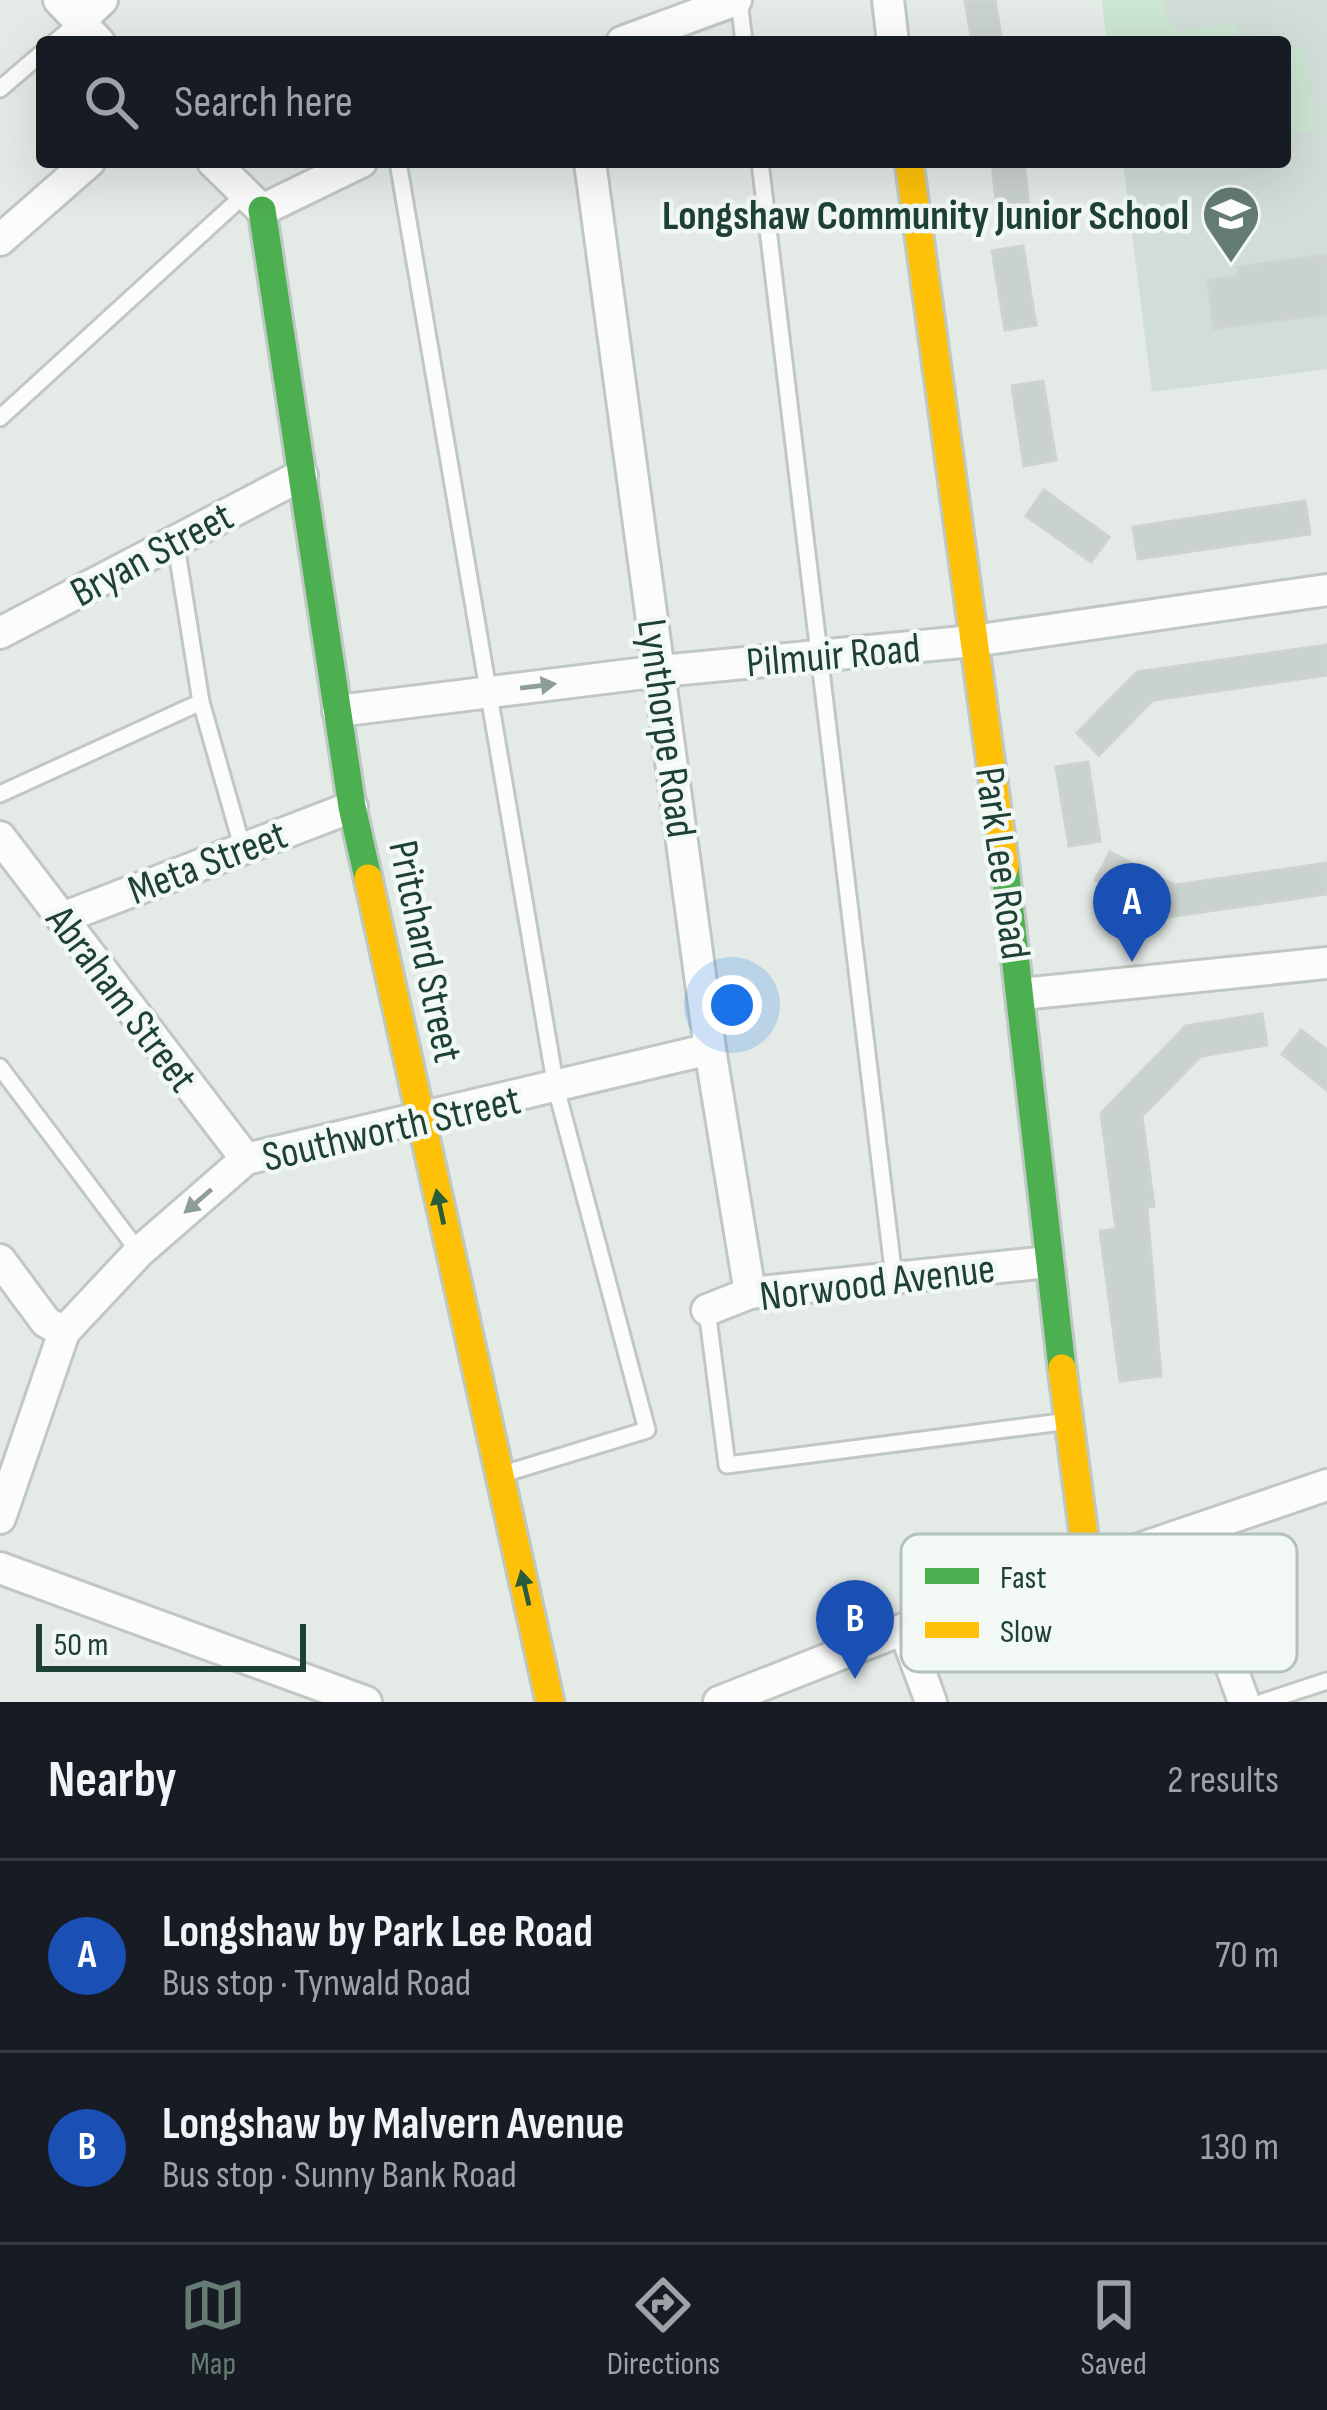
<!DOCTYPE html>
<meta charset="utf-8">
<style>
:root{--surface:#171b24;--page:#242831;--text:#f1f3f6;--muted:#9ea1a6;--line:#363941;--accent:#647c73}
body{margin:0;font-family:"Sofia Sans Condensed",sans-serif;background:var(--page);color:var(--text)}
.scale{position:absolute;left:36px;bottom:30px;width:270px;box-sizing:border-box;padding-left:12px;border:6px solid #1f4135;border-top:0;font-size:33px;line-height:42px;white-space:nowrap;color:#1f4135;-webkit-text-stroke:9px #f2f9f5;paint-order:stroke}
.you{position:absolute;left:732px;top:1005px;width:42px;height:42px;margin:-30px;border:9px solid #fff;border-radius:50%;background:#1a73e8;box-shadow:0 0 0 18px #1a73e833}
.badge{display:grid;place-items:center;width:78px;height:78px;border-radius:50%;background:var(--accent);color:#fff;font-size:39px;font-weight:700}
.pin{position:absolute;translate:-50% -99px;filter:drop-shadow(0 3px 6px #0008)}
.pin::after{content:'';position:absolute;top:63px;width:42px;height:36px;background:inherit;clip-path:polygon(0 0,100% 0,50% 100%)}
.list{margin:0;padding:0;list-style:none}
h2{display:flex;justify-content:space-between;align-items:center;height:156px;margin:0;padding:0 48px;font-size:51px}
h2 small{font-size:39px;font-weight:400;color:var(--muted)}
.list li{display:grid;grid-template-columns:78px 1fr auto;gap:36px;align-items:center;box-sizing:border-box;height:192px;padding:0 48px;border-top:3px solid var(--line)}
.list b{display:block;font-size:45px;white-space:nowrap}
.list p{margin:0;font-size:39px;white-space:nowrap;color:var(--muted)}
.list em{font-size:39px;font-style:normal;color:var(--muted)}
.icon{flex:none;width:66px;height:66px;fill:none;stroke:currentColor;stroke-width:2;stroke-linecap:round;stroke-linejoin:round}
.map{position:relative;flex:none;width:1327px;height:1702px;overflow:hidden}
.search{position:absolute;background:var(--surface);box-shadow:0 12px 48px #0002;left:36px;right:36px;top:36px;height:132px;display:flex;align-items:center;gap:30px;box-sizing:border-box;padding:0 42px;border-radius:12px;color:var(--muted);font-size:45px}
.sheet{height:540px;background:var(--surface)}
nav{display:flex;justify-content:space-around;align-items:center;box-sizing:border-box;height:168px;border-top:3px solid var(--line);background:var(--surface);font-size:33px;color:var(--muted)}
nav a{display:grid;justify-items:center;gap:6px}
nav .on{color:var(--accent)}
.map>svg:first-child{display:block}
</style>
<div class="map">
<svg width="1327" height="1702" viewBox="0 0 1327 1702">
<rect width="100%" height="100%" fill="#e4ebe7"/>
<path fill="#d1ddd7" d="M 1102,0 L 1327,0 L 1327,369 L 1152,392 L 1123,162 L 1285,162 L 1285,42 L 1107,42 Z"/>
<g fill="#cbe6d2">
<path d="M 1102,0 L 1164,0 L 1166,19 L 1180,31 L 1235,23 L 1238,42 L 1107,42 Z"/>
<path d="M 1305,48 L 1316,130 L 1285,134 L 1285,50 Z"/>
</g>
<g fill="#cad2cf" stroke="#cdd4d0" stroke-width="3">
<path d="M 965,0 L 995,0 L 1002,42 L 972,42 Z"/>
<path d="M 992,162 L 1024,162 L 1030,216 L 998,220 Z"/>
<path d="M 1023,246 L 1036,325 L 1005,330 L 992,251 Z"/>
<path d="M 1327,255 L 1327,314 L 1214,328 L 1208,280 L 1238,276 L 1238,267 Z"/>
<path d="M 1043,381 L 1056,460 L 1024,466 L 1012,386 Z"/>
<path d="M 1044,490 L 1109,537 L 1091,562 L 1026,516 Z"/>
<path d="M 1305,501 L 1310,534 L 1138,559 L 1133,527 Z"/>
<path d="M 1327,645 L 1327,675 L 1153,700 L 1099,755 L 1077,733 L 1137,672 Z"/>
<path d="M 1088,762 L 1100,841 L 1069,846 L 1056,767 Z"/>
<path d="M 1110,852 L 1175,885 L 1327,863 L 1327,894 L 1168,917 L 1095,880 Z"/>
<path d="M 1262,1014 L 1267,1045 L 1201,1056 L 1142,1116 L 1154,1206 L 1147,1207 L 1161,1376 L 1120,1381 L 1100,1231 L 1116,1229 L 1101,1113 L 1186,1026 Z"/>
<path d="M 1301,1030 L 1327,1050 L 1327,1090 L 1282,1054 Z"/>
</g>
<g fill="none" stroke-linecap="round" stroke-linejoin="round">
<defs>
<g id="lane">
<path d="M 739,0 L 744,42"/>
<path d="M 55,42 L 80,21"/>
<path d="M 0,89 L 42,53"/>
<path d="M 398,162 L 556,1088 L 647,1430 L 503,1474"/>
<path d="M 760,162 L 894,1278"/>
<path d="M 0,418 L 244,195"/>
<path d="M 175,539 L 201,702 L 242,846"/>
<path d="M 0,794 L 201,702"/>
<path d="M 0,1067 L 139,1252"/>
<path d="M 707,1310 L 727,1465 L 1069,1421"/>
<path d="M 1263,1702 L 1327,1681"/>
</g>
<g id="street">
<path d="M 59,0 L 99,42"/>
<path d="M 888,0 L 893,42"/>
<path d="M 80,21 L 102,0"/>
<path d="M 622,42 L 736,0"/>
<path d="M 213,162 L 262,210 L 361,162"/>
<path d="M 590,162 L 710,1049 L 750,1293"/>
<path d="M 0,240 L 89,162"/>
<path d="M 0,633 L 302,475"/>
<path d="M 338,711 L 661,671 L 973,641 L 1327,590"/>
<path d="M 0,837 L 246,1159"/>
<path d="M 62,918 L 352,807"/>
<path d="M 1022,994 L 1327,963"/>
<path d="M 0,1260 L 46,1322 L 64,1332"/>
<path d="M 707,1310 L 750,1293 L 1048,1262"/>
<path d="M 0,1518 L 64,1332 L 139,1252 L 246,1159 L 710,1049"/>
<path d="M 1184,1535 L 1244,1702"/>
<path d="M 0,1568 L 366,1702"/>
<path d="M 904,1629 L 931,1702"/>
<path d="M 719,1702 L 904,1629 L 1327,1485"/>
</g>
<g id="fast">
<path d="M 262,210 L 352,807 L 368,878"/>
<path d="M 1005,868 L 1062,1368"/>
</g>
<g id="slow">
<path d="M 909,162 L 1005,868"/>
<path d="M 368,878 L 550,1702"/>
<path d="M 1062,1368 L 1088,1566"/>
</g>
</defs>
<use href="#lane" stroke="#c1c8c4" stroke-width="21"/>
<use href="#street" stroke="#c1c8c4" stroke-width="36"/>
<use href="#fast" stroke="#bfc9c4" stroke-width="33"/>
<use href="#slow" stroke="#bfc9c4" stroke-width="33"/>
<use href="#lane" stroke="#fbfcfb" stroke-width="15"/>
<use href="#street" stroke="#fbfcfb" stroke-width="30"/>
<use href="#fast" stroke="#4caf50" stroke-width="27"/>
<use href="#slow" stroke="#ffc107" stroke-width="27"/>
</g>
<defs><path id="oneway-solid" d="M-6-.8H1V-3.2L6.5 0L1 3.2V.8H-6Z" transform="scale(3)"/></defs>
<g fill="#8d9e98">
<use href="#oneway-solid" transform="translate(538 686) rotate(-7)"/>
<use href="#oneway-solid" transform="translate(198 1201) rotate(139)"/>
</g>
<g fill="#2a5c3c">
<use href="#oneway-solid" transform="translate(440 1207) rotate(-102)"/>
<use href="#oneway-solid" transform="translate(525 1588) rotate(-103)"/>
</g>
<defs>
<symbol id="school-pin" viewBox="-11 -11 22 30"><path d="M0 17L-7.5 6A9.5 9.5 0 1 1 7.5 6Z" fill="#647c73" stroke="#f2f9f5"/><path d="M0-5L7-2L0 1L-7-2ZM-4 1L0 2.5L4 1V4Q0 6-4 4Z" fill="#fff"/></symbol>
</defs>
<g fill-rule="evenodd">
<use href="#school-pin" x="1198" y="181" width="66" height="90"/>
</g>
<g text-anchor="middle" stroke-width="9" stroke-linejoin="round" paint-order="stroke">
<g font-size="42" font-weight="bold" fill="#1f4135" stroke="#f2f9f5" text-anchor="end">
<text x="1189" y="229">Longshaw Community Junior School</text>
</g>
<g font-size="42" fill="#1f4135" stroke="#f2f9f5">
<text transform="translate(151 553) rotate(-28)" y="15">Bryan Street</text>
<text transform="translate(833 654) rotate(-5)" y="15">Pilmuir Road</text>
<text transform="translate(668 728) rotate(82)" y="15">Lynthorpe Road</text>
<text transform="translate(207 861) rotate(-21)" y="15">Meta Street</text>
<text transform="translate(1004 863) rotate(82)" y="15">Park Lee Road</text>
<text transform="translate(427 951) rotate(78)" y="15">Pritchard Street</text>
<text transform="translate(123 998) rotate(53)" y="15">Abraham Street</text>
<text transform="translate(391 1127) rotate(-13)" y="15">Southworth Street</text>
<text transform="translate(877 1281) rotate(-7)" y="15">Norwood Avenue</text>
</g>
</g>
<rect x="901" y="1534" width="396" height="138" rx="18" fill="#f2f9f5" stroke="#b3c2bb" stroke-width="3"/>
<rect x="925" y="1568" width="54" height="16" fill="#4caf50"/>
<rect x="925" y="1622" width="54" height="16" fill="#ffc107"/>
<g font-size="33" fill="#1f4135">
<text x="1000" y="1588">Fast</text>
<text x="1000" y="1642">Slow</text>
</g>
</svg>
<div class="scale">50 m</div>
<div class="you"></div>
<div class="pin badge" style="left:1132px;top:962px;background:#1a4fb4">A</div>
<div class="pin badge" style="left:855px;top:1679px;background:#1a4fb4">B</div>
<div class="search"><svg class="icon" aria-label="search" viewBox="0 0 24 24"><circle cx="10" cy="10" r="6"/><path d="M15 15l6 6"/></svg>Search here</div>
</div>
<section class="sheet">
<h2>Nearby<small>2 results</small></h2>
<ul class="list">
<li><span class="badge" style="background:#1a4fb4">A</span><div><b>Longshaw by Park Lee Road</b><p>Bus stop · Tynwald Road</p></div><em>70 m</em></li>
<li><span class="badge" style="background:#1a4fb4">B</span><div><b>Longshaw by Malvern Avenue</b><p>Bus stop · Sunny Bank Road</p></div><em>130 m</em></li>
</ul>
</section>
<nav>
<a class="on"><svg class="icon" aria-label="map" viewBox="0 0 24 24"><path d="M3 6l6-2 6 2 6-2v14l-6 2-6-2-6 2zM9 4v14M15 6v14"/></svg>Map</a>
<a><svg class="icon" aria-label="directions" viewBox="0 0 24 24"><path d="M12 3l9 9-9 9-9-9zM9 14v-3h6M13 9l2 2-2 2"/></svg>Directions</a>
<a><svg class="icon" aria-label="saved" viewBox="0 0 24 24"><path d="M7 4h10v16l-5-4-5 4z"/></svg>Saved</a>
</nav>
